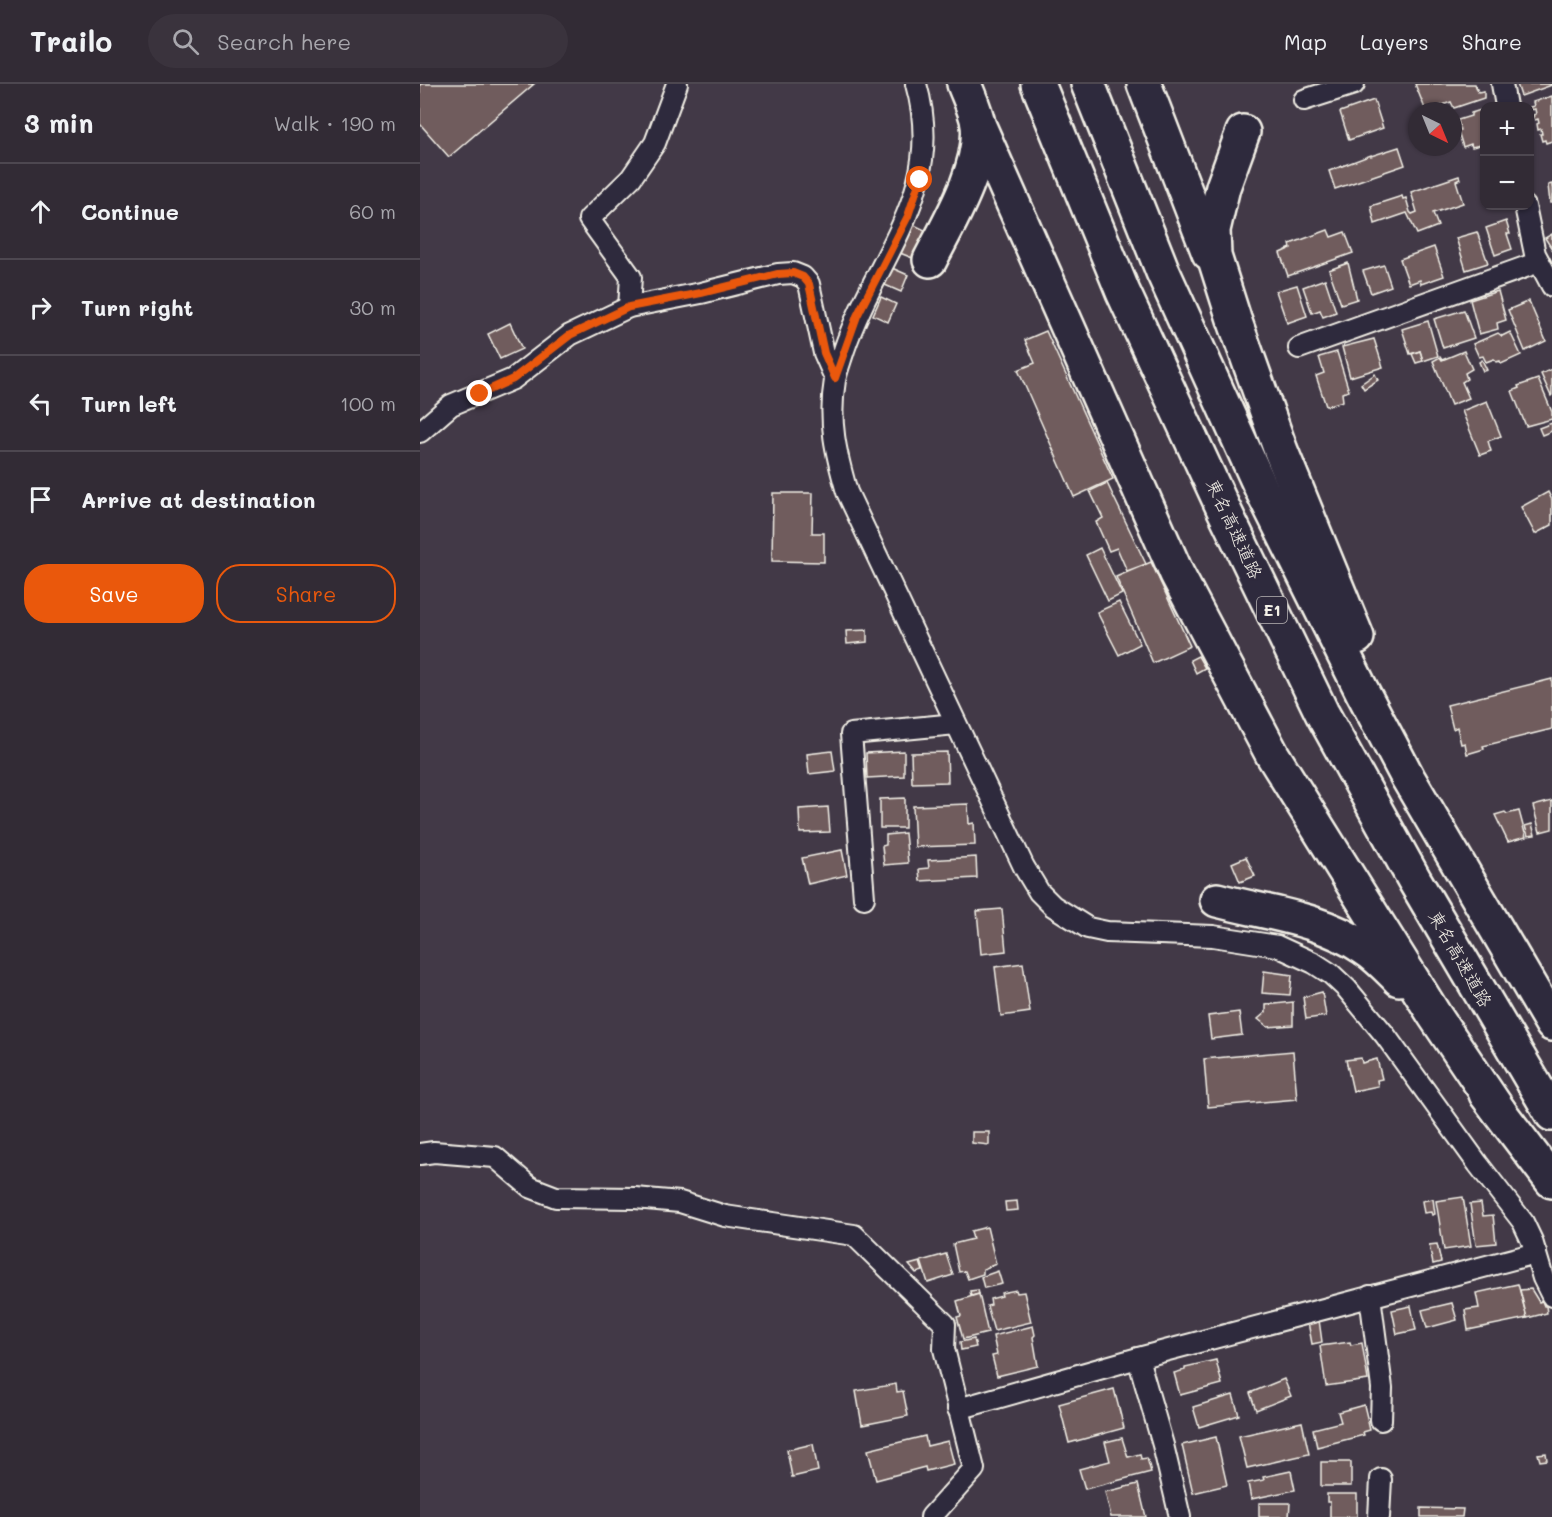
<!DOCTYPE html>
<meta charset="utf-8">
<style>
:root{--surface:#322b35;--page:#3a333d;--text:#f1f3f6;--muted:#a8a7ad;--line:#4d4750;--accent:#ea580c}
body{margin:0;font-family:Mali,"Klee One",sans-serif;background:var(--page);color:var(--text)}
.controls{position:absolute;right:18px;top:18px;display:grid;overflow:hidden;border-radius:12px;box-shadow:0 2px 4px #0004}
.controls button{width:54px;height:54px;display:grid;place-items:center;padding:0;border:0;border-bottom:2px solid var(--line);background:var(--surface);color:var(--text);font:30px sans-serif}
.compass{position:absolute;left:988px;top:18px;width:54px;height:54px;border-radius:50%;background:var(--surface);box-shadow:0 2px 4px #0004;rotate:137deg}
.stop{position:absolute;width:18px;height:18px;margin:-14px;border:4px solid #ea580c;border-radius:50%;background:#fff}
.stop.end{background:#ea580c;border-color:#fff;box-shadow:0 2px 6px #0008}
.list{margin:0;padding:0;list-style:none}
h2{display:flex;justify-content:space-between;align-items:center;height:78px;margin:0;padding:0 24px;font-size:26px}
h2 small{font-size:20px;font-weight:400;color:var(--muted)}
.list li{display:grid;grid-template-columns:39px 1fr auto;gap:18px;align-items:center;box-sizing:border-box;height:96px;padding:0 24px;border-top:2px solid var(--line)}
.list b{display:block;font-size:22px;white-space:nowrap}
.list em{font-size:20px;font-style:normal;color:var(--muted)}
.actions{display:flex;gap:12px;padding:18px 24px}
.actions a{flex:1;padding:14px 0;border:2px solid var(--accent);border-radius:24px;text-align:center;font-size:21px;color:var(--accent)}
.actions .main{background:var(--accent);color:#fff}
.icon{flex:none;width:33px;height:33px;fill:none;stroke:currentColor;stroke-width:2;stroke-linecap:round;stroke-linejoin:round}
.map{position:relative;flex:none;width:1132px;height:1433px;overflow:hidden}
header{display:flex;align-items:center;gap:36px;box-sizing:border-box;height:84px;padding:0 30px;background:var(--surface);border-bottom:2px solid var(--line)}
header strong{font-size:28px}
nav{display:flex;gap:33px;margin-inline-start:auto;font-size:21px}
.search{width:420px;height:54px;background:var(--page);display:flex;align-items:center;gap:15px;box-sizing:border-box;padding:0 21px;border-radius:33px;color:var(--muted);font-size:22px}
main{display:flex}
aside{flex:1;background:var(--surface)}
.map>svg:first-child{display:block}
</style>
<header>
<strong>Trailo</strong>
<div class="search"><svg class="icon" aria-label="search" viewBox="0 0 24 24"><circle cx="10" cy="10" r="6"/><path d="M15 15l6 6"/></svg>Search here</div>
<nav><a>Map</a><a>Layers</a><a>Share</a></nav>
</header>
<main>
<aside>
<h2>3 min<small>Walk · 190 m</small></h2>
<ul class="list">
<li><svg class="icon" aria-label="ahead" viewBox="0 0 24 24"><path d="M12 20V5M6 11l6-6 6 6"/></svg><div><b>Continue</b></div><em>60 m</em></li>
<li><svg class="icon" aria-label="right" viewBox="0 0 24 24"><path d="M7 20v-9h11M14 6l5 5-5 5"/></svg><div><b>Turn right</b></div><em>30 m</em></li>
<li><svg class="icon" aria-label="left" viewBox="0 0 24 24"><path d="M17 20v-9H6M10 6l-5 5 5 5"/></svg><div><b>Turn left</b></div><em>100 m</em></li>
<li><svg class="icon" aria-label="arrive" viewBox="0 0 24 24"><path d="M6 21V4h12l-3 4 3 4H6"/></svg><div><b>Arrive at destination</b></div></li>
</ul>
<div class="actions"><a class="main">Save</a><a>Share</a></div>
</aside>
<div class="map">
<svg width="1132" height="1433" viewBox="0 0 1132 1433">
<rect width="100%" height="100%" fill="#423947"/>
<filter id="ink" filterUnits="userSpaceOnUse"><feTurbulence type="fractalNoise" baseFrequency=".0167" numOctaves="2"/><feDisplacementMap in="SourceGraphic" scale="12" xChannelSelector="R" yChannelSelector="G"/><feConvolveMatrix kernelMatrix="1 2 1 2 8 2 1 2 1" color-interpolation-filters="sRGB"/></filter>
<g filter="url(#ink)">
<g fill="#705c5d" stroke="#f4f1e8" stroke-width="1.5">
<path d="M 0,0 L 114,0 L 29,73 L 0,40 Z"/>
<path d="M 995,0 L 1055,0 L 1058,8 L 1064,7 L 1064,14 L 1034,24 L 1031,18 L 1006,27 Z"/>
<path d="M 1097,0 L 1132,0 L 1132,1 L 1101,12 Z"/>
<path d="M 1132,12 L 1132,57 L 1126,59 L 1125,56 L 1122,57 L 1120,50 L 1122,50 L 1121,45 L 1118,46 L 1117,40 L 1119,39 L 1118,35 L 1115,36 L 1113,31 L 1116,30 L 1115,25 L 1111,26 L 1110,23 L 1114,22 L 1113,18 Z"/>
<path d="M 954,16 L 963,44 L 929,56 L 920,28 Z"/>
<path d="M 1064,25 L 1064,60 L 1052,63 L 1051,60 L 1043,63 L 1038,47 L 1040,46 L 1038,36 L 1051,32 L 1051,29 Z"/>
<path d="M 979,63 L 985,81 L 915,105 L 909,87 L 951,71 L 951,72 Z"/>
<path d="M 1039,92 L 1040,95 L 1036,97 L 1043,119 L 1013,129 L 1018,142 L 997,150 L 987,129 L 955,140 L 951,122 L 982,112 L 983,115 L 986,114 L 990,128 L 992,130 L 997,128 L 991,108 Z"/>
<path d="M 1132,100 L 1132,119 L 1130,119 L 1128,101 Z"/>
<path d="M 1086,137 L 1090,150 L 1087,150 L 1092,165 L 1075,171 L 1066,144 Z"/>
<path d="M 492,140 L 507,147 L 495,175 L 480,169 Z"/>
<path d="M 908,146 L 911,153 L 925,148 L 933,169 L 868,192 L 860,169 L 871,164 L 870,160 Z"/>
<path d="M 1057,148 L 1068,179 L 1046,186 L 1036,154 Z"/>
<path d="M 1132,150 L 1132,165 L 1125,154 Z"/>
<path d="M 1014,163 L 1024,192 L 1001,200 L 1000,196 L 989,200 L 980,175 Z"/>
<path d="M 928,179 L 937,215 L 921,220 L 909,186 Z"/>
<path d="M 964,181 L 971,202 L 951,209 L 943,187 Z"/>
<path d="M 472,184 L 488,191 L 481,208 L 465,201 Z"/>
<path d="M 905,195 L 916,228 L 903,233 L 900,226 L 892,229 L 883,203 Z"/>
<path d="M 877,201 L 887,232 L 867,239 L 856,207 Z"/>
<path d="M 1078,207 L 1086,236 L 1077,239 L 1078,245 L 1059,250 L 1050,216 Z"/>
<path d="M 461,213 L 476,220 L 468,238 L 453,231 Z"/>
<path d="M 1109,217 L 1126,257 L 1105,267 L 1088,226 Z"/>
<path d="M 1044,226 L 1054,254 L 1023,264 L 1014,235 Z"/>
<path d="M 1008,237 L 1018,272 L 1003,277 L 1000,267 L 990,270 L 982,245 Z"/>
<path d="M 90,239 L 102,265 L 80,275 L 68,250 Z"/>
<path d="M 626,247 L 693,395 L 654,413 L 598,286 L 615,279 L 605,256 Z"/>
<path d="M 1090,248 L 1101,271 L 1081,280 L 1080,277 L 1076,278 L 1074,275 L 1066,278 L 1063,272 L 1059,273 L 1053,260 L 1078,249 L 1082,252 Z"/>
<path d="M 954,255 L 963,283 L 930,293 L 922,263 Z"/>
<path d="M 1000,267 L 1003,277 L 996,279 L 992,270 Z"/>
<path d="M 1044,267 L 1052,285 L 1045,289 L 1047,295 L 1042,298 L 1049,314 L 1031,321 L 1013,277 L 1020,273 L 1022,276 Z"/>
<path d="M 917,268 L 929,307 L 922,309 L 923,317 L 906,322 L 896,292 L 904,289 L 899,273 Z"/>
<path d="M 1062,276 L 1067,286 L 1063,287 L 1059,278 Z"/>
<path d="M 1132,285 L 1132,311 L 1131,312 L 1121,290 Z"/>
<path d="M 955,290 L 958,296 L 944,305 L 941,300 Z"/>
<path d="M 1118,295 L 1132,328 L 1132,335 L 1106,342 L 1092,307 L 1099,304 L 1098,302 Z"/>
<path d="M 1067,317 L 1081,352 L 1068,357 L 1071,367 L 1060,371 L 1042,327 Z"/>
<path d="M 1132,339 L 1132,347 L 1122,351 L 1119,344 Z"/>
<path d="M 687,399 L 726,480 L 707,487 L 697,464 L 689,467 L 676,438 L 683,434 L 670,407 Z"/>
<path d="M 1128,408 L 1132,416 L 1132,441 L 1115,450 L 1101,423 Z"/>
<path d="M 353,409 L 393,409 L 392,449 L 404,449 L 404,478 L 352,477 Z"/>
<path d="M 680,464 L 702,510 L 688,517 L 666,471 Z"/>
<path d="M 731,478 L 770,562 L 733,579 L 696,493 Z"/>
<path d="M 699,518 L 720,560 L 699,571 L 677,528 Z"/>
<path d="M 447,546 L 447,558 L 427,560 L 426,547 Z"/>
<path d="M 778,572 L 785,584 L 776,589 L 770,576 Z"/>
<path d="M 1132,595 L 1132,645 L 1063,662 L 1064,665 L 1047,670 L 1045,659 L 1041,660 L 1037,643 L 1033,645 L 1027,621 Z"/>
<path d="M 412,667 L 415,687 L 389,690 L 387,670 Z"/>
<path d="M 484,667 L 484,692 L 447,694 L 446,669 Z"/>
<path d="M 527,668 L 528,698 L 492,699 L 491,669 Z"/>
<path d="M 485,714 L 485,744 L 460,744 L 460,715 Z"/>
<path d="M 1132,717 L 1132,745 L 1120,748 L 1113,722 Z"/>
<path d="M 548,720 L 549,740 L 554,739 L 555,761 L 495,763 L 493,722 Z"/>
<path d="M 408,723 L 410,748 L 380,749 L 379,725 Z"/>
<path d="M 1099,727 L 1106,753 L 1088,758 L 1075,731 L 1085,728 L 1087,730 Z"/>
<path d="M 1112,740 L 1115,751 L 1108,752 L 1105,742 Z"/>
<path d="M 485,749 L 488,779 L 464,781 L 462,762 L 466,761 L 466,751 Z"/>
<path d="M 422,766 L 427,791 L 388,800 L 382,774 Z"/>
<path d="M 556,773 L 557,794 L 500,797 L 499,785 L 509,784 L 508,776 Z"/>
<path d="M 826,773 L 835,792 L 820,798 L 812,779 Z"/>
<path d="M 582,825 L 586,867 L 561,870 L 557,827 Z"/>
<path d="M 603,879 L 610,928 L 581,932 L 575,883 Z"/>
<path d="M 844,887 L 872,891 L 870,911 L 842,909 Z"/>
<path d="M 902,908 L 906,932 L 886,935 L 883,913 Z"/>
<path d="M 873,918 L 873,941 L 848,943 L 838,935 L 846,928 L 846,921 Z"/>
<path d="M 819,928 L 822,951 L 791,955 L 788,932 Z"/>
<path d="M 873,967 L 877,1015 L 788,1023 L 784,975 Z"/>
<path d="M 941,974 L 942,979 L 957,975 L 962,995 L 957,996 L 958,1002 L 933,1007 L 926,976 Z"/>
<path d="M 552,1048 L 569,1048 L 569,1061 L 552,1059 Z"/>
<path d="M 1043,1113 L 1051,1162 L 1024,1166 L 1016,1117 Z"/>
<path d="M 1013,1115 L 1015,1130 L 1012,1131 L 1011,1128 L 1004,1129 L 1002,1117 Z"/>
<path d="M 597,1117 L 598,1126 L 586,1127 L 585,1118 Z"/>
<path d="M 1061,1119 L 1063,1132 L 1073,1131 L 1076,1159 L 1056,1161 L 1050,1120 Z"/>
<path d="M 567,1143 L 576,1180 L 563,1185 L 563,1190 L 548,1195 L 545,1187 L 539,1188 L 533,1160 L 553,1155 L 551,1147 Z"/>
<path d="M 1017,1160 L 1021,1178 L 1013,1180 L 1009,1161 Z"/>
<path d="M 526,1170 L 533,1191 L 508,1199 L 501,1177 Z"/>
<path d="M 500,1178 L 503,1187 L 496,1189 L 489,1181 Z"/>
<path d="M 578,1187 L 582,1200 L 564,1204 L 561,1193 Z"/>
<path d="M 1098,1200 L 1107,1234 L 1048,1246 L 1045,1226 L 1059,1224 L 1056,1209 Z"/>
<path d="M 1111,1205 L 1119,1218 L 1122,1217 L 1124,1222 L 1126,1222 L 1127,1229 L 1107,1234 L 1100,1206 Z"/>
<path d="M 558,1206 L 559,1210 L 551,1212 L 550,1207 Z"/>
<path d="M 596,1206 L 597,1209 L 604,1208 L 611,1238 L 574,1247 L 567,1222 L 571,1221 L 570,1215 L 582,1212 L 581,1209 Z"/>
<path d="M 559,1210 L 568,1249 L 543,1255 L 537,1233 L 541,1232 L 537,1217 Z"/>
<path d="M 1032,1219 L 1037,1236 L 1007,1244 L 1002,1226 Z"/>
<path d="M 991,1222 L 996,1246 L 977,1250 L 972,1226 Z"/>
<path d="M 899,1236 L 902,1258 L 892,1260 L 888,1238 Z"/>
<path d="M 613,1242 L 615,1251 L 613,1253 L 618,1282 L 577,1292 L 572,1272 L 577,1271 L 573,1252 Z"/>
<path d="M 554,1255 L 556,1263 L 541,1266 L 540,1258 Z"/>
<path d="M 930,1258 L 931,1261 L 942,1259 L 948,1296 L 906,1302 L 900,1262 Z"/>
<path d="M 796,1276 L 802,1300 L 760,1311 L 754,1289 L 765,1286 L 765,1283 Z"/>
<path d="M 864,1295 L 871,1312 L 836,1326 L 830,1309 Z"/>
<path d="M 476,1300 L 477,1308 L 483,1307 L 488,1332 L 442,1341 L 436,1307 Z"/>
<path d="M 694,1305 L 704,1344 L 649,1359 L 639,1320 Z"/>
<path d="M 813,1311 L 819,1331 L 779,1343 L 773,1323 Z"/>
<path d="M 944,1321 L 950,1346 L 943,1348 L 944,1351 L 897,1363 L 893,1345 L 921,1338 L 918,1328 Z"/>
<path d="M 882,1338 L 889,1370 L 827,1384 L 819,1352 Z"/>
<path d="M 505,1352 L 507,1362 L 528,1357 L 534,1380 L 506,1387 L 505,1383 L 456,1396 L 448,1366 Z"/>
<path d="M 796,1353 L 807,1401 L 773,1409 L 762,1361 Z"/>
<path d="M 702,1354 L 708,1373 L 720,1370 L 721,1375 L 727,1374 L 731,1388 L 665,1405 L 659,1385 L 690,1377 L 685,1358 Z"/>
<path d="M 393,1360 L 398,1387 L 372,1393 L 367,1366 Z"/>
<path d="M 1126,1369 L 1127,1376 L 1120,1377 L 1118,1370 Z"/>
<rect x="901" y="1378" width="30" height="24"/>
<path d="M 871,1387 L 875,1406 L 831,1415 L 828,1399 L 844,1396 L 843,1393 Z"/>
<path d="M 718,1400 L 726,1433 L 691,1433 L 685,1408 Z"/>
<path d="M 907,1410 L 937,1410 L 937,1433 L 910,1433 L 910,1418 L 907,1418 Z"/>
<path d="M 839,1419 L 870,1419 L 869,1433 L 839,1433 Z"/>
<path d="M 1001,1424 L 1043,1425 L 1042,1433 L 1001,1433 Z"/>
</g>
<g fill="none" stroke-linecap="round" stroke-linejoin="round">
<defs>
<g id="street">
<path d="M 496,0 C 527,108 456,171 424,266 C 421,276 417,286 415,296 C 408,337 416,370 427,408 L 604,783 L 619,808 L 633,822 L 668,844 L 687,848 L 793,852 L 857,862 L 894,879 L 911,890 L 927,905 L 965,951 L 1058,1080 L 1103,1138 L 1112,1157 L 1123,1194 L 1132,1212"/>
<path d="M 1082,0 L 1086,22"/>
<path d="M 884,16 L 934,0"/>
<path d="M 1105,122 L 1115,170 L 1132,202"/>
<path d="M 209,223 L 211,193 L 169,135 L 211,94 L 235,59 L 257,0"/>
<path d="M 879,264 L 1119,178"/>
<path d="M 0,348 L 31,321 L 93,295 L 150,251 L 209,223 L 281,209 L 358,190 L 373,189 L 383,193 L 389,200 L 404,269 L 415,294"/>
<path d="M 444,814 L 431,650 L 536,640"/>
<path d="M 0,1070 L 14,1068 L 75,1073 L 110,1103 L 136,1113 L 215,1114 L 260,1118 L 305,1132 L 434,1151 L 525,1240 L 524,1265 L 554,1385 L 511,1433"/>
<path d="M 950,1212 L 962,1304 L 961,1336"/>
<path d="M 718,1274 L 743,1361 L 760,1433"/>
<path d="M 538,1325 L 718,1274 L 1116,1169"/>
<path d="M 959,1433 L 961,1395"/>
</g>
<g id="highway">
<path d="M 618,0 L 703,208 L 804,426 L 902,629 L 995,797 L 1132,1030"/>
<path d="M 668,0 L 743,188 L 842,406 L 942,607 L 988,694 L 1132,940"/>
<path d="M 724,0 L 789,169"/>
<path d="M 558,40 L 757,490 L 852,670 L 1015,932 L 1079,1027"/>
<path d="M 823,48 L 803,103 L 793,146 L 794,172 L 814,235 L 861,367 L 937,553"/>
<path d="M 510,176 C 529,139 563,83 558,40 C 556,27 549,13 544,0"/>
<path d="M 797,816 C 846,829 901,834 944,864 C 957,872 968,884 979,895"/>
<path d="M 1066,1010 L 1132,1097"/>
</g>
</defs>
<use href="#street" stroke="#f4f1e8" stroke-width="24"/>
<use href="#highway" stroke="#f4f1e8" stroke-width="38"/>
<use href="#street" stroke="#2f2a3d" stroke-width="20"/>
<use href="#highway" stroke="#2f2a3d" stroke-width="33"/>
</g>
</g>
<g fill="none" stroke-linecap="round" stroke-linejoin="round" filter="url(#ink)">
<path stroke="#ea580c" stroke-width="8" d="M 60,310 L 93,295 L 150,251 L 209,223 L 281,209 L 358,190 L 373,189 L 383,193 L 389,200 L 404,269 L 415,294 L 437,232 L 488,132 L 500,96"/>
</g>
<g text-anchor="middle" stroke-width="5" stroke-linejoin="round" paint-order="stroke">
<rect fill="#2f2a3d" stroke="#b9b5b5" stroke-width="1.5" x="837" y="513" width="30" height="26" rx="4.5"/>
<g font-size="16" font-weight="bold" fill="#f4f1e8">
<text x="852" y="532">E1</text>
</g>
<g font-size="18" fill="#f4f1e8" stroke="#2f2a3d">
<text transform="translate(814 445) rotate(65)" y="6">東名高速道路</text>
<text transform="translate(1040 875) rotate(60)" y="6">東名高速道路</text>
</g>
</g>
</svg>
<div class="controls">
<button>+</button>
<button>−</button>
</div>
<svg class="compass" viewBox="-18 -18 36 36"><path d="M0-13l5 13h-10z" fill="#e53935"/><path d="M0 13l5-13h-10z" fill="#a8a7ad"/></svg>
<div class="stop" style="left:500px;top:96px"></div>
<div class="stop end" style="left:60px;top:310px"></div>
</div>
</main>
